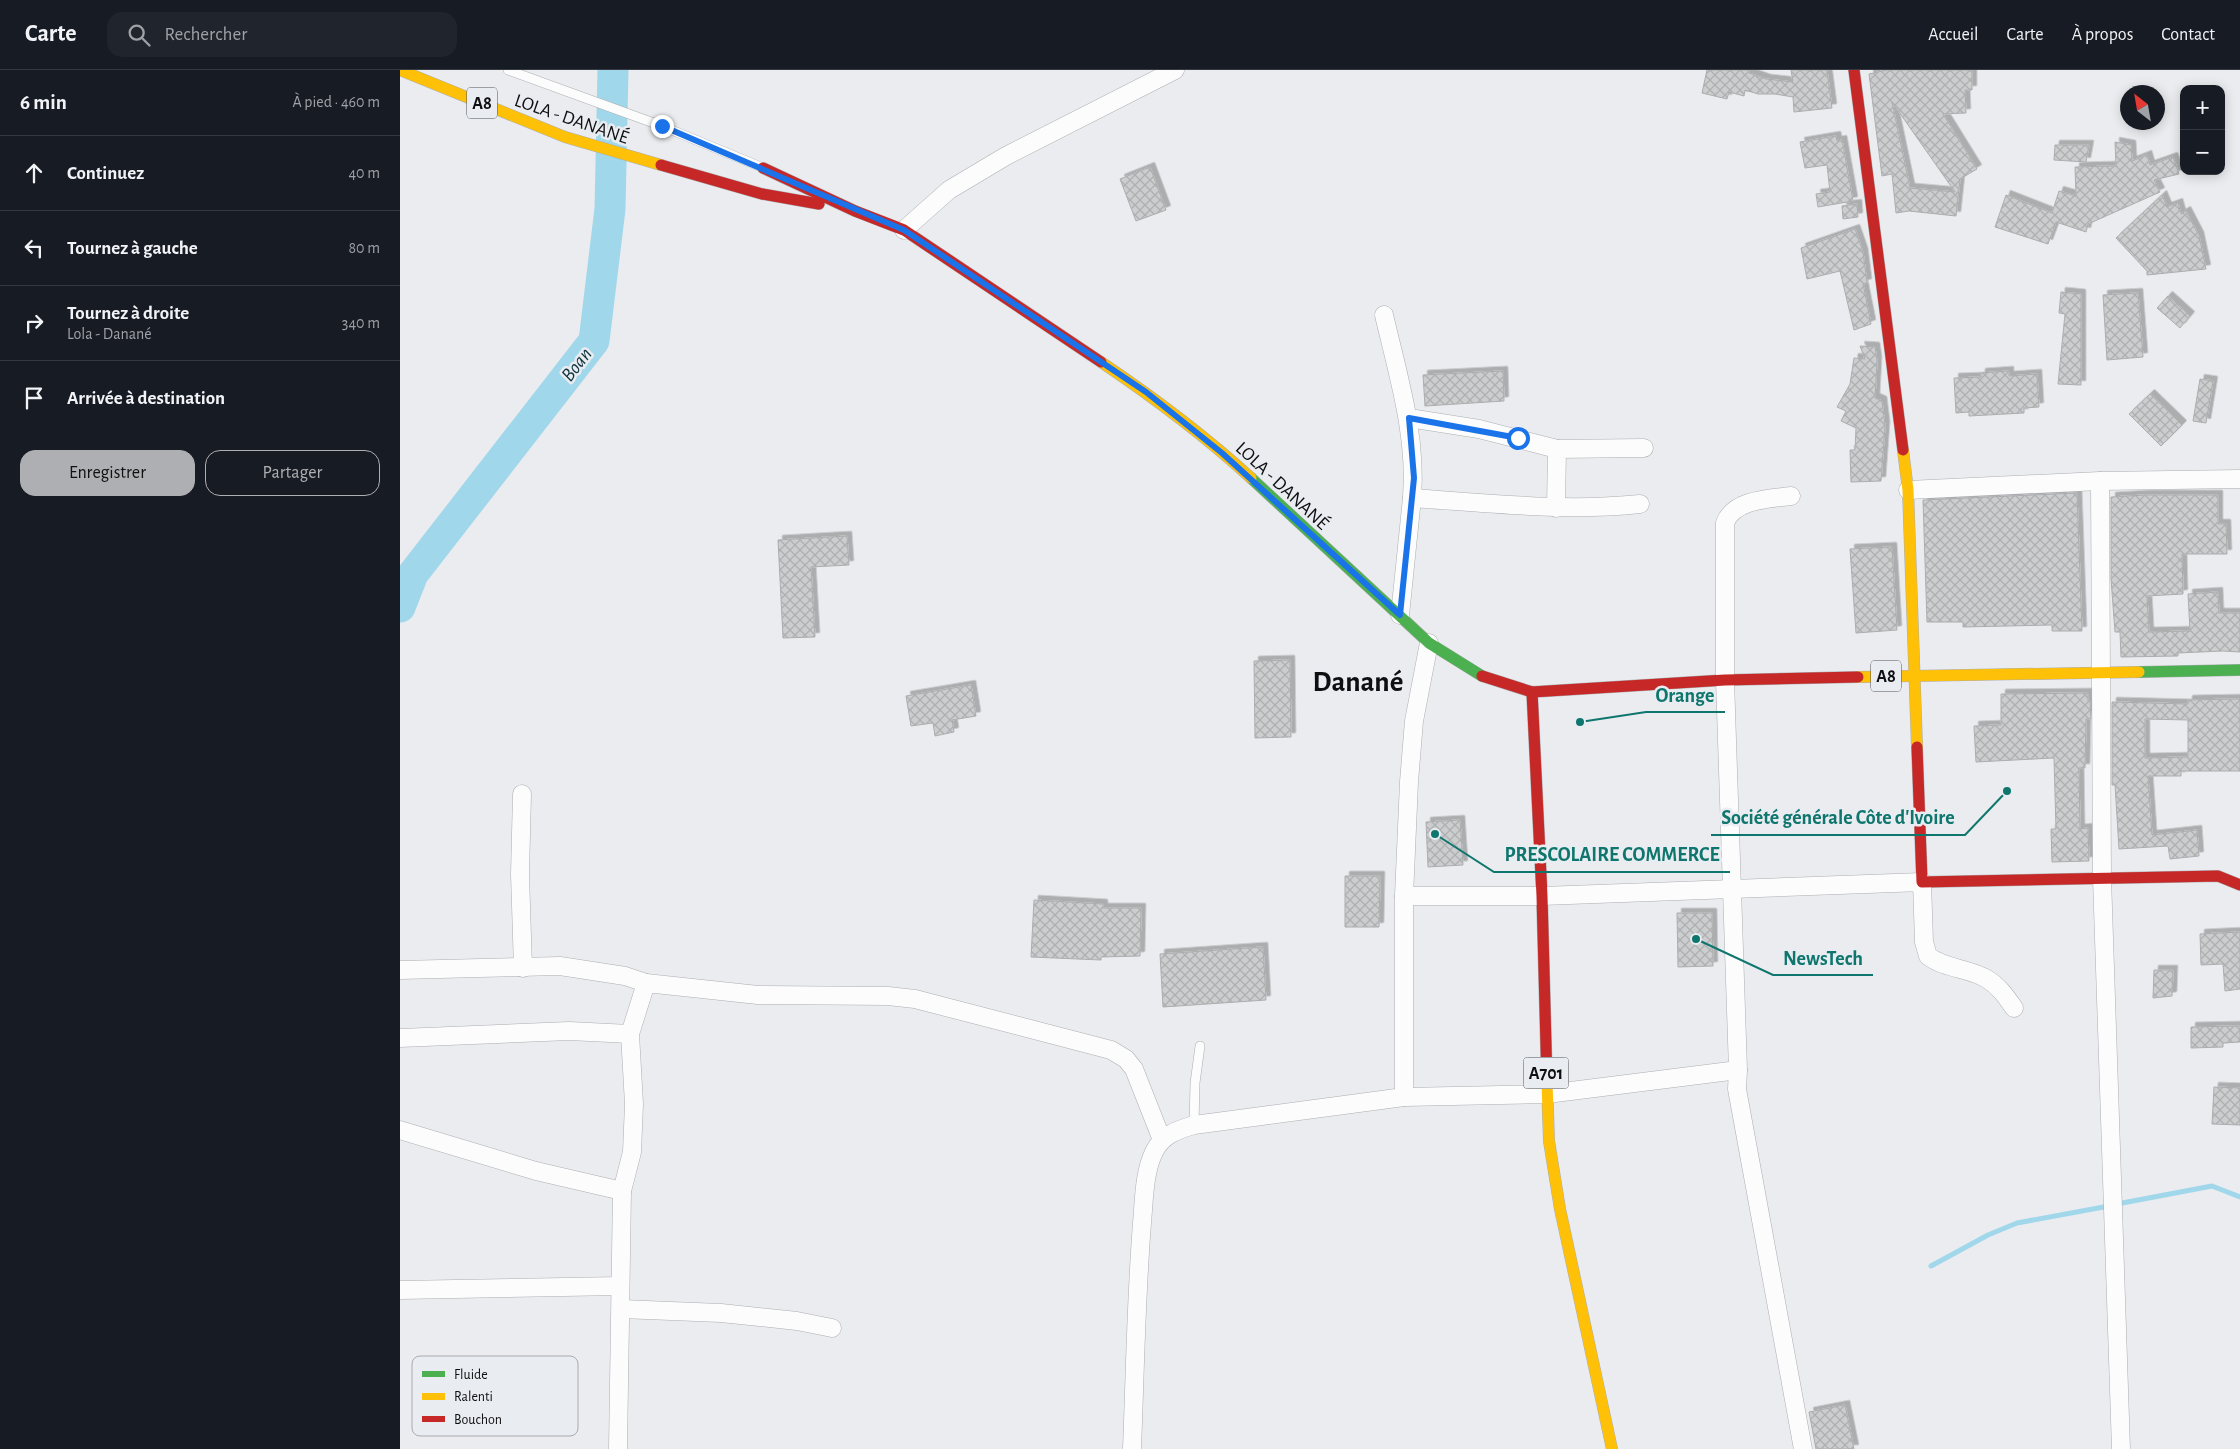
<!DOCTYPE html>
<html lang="fr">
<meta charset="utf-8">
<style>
:root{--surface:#171b24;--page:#20242c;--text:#f1f3f6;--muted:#9ea1a6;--line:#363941;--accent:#aeafb2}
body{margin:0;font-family:"Alegreya Sans",sans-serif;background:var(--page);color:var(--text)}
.controls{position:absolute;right:15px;top:15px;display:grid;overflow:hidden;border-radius:10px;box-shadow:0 2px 12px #0003}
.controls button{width:45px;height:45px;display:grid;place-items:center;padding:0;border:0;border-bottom:1px solid var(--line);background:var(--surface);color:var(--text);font:25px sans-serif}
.compass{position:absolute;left:1720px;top:15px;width:45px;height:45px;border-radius:50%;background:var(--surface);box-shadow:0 2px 12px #0003;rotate:329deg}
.stop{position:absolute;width:15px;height:15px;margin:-11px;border:4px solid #1a73e8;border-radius:50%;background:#fff}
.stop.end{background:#1a73e8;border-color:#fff;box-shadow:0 1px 5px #0008}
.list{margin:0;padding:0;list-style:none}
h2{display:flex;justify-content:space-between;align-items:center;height:65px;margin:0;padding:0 20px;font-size:21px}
h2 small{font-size:16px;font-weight:400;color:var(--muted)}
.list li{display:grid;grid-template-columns:32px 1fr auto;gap:15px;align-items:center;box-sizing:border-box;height:75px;padding:0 20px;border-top:1px solid var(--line)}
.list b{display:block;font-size:19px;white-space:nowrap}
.list p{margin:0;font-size:16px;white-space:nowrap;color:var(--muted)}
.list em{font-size:16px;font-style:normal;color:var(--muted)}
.actions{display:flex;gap:10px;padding:15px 20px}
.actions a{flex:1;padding:11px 0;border:1px solid var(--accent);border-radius:15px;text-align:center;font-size:18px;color:var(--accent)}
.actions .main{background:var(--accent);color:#111}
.icon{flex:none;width:28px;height:28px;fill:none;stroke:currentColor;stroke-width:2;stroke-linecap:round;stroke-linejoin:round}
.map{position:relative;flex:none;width:1840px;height:1379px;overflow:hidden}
header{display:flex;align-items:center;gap:30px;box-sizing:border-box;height:70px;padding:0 25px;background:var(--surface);border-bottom:1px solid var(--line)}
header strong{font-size:24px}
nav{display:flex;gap:28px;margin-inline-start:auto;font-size:18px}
.search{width:350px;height:45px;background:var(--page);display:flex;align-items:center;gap:12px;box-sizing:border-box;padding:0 18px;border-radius:15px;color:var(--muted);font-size:19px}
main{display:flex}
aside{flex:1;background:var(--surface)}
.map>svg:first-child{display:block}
</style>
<header>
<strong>Carte</strong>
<div class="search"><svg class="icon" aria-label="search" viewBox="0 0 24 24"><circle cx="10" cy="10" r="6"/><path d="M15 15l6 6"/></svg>Rechercher</div>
<nav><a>Accueil</a><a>Carte</a><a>À propos</a><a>Contact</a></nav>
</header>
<main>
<aside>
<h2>6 min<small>À pied · 460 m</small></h2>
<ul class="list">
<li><svg class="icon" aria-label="ahead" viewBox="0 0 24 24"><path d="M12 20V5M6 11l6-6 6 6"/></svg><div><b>Continuez</b></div><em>40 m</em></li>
<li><svg class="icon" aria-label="left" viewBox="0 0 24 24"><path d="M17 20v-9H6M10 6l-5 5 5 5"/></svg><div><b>Tournez à gauche</b></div><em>80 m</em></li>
<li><svg class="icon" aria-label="right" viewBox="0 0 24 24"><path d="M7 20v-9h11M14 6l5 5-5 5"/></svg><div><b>Tournez à droite</b><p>Lola - Danané</p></div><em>340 m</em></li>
<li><svg class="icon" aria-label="arrive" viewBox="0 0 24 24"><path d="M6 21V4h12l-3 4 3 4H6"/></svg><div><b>Arrivée à destination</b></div></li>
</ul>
<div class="actions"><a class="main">Enregistrer</a><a>Partager</a></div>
</aside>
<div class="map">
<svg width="1840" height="1379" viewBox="0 0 1840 1379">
<defs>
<pattern id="building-cross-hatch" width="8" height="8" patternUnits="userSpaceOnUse" patternTransform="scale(1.25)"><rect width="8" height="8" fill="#cccdcf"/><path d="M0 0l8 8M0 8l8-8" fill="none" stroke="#aeafb1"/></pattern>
<filter id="shadow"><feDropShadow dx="4.5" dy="-4.5" stdDeviation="0" flood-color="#0004"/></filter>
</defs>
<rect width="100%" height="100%" fill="#eaecef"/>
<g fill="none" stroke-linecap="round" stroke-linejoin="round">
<g stroke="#a1d7eb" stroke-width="5">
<path d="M 1717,1134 L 1812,1116 L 1840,1127"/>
<path d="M 1531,1196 L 1588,1165 L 1617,1153 L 1709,1136"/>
</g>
<path stroke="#a1d7eb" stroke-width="31" d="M 0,537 L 13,504 L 194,271 L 210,139 L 213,0"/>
</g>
<g fill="url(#building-cross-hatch)" stroke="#acadaf" fill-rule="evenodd" filter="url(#shadow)">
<path d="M 1307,0 L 1349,0 L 1349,3 L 1366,9 L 1393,12 L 1391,0 L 1427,0 L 1432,38 L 1394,42 L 1393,27 L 1375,24 L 1358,24 L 1345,20 L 1344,26 L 1329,22 L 1327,29 L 1302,23 Z"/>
<path d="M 1487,0 L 1572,0 L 1572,20 L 1565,20 L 1566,43 L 1543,44 L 1577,99 L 1560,109 L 1556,146 L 1509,141 L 1496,143 L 1492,104 L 1482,106 L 1469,4 ZM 1492,32 L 1555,122 L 1510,118 Z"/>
<path d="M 1436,66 L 1437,71 L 1442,70 L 1453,131 L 1418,137 L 1416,124 L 1430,122 L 1427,95 L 1405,98 L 1400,72 Z"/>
<path d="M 1715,72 L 1731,75 L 1732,91 L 1747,85 L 1750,95 L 1773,87 L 1779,104 L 1754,110 L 1760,122 L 1688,154 L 1686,162 L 1656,152 L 1648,174 L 1595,157 L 1606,125 L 1652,143 L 1659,121 L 1676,126 L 1675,97 L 1716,96 Z"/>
<path d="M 1655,75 L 1689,75 L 1686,92 L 1654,90 Z"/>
<path d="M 750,97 L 766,140 L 736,151 L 720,109 Z"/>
<path d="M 1762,125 L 1767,137 L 1778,133 L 1781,144 L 1786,141 L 1799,166 L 1806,199 L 1747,205 L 1747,201 L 1716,168 Z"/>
<path d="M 1457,134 L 1458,147 L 1443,149 L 1442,136 Z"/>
<path d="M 1455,159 L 1463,182 L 1467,213 L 1463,214 L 1471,254 L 1454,260 L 1440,201 L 1407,209 L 1401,178 Z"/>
<path d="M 1661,222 L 1681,224 L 1681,315 L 1658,314 L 1665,244 L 1659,243 Z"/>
<path d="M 1738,223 L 1743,287 L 1707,290 L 1703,225 Z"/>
<path d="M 1768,226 L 1790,246 L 1780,258 L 1757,238 Z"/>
<path d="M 1460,276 L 1475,277 L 1477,291 L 1475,328 L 1482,331 L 1485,356 L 1481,411 L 1451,412 L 1450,380 L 1455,380 L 1456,358 L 1441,351 L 1446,341 L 1437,337 L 1450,314 L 1454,288 L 1465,289 Z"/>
<path d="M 1103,301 L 1104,331 L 1025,336 L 1023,305 Z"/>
<path d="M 1609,301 L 1609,306 L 1637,304 L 1639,337 L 1624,338 L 1624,343 L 1569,346 L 1569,342 L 1556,343 L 1554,308 L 1581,307 L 1581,303 Z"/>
<path d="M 1800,309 L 1813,311 L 1806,353 L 1793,351 Z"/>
<path d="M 1750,324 L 1782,355 L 1761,376 L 1729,344 Z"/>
<path d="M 1677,423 L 1682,561 L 1652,561 L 1652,555 L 1563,557 L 1563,552 L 1527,552 L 1523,430 Z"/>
<path d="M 1745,425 L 1818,425 L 1818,454 L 1826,454 L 1827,484 L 1782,484 L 1783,524 L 1747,526 L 1749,562 L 1790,561 L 1788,524 L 1818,522 L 1819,543 L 1840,543 L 1840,582 L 1823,581 L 1778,583 L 1778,586 L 1721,587 L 1720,562 L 1715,562 L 1711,509 L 1711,427 Z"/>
<path d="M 447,466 L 449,495 L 411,497 L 415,567 L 383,568 L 378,470 Z"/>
<path d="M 1492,477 L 1497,560 L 1456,563 L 1450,479 Z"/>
<path d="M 890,590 L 891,667 L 855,668 L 854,591 Z"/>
<path d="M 571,615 L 576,646 L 552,650 L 554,662 L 535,666 L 533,653 L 511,656 L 506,626 Z"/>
<path d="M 1688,623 L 1688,631 L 1690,631 L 1691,649 L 1686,649 L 1685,698 L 1679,698 L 1680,759 L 1688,758 L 1689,791 L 1652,792 L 1651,759 L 1656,759 L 1654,688 L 1576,692 L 1574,656 L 1601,655 L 1601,624 Z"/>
<path d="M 1840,629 L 1840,701 L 1781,701 L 1781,706 L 1748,706 L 1752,765 L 1797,760 L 1799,786 L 1770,789 L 1768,776 L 1719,779 L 1715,715 L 1712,715 L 1712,632 L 1788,634 L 1788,630 ZM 1745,649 L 1788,650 L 1788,687 L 1745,688 Z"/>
<path d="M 1060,750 L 1063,795 L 1028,797 L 1026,752 Z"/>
<path d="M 945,806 L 980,806 L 979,857 L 945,857 Z"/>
<path d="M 634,830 L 703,834 L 703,838 L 741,838 L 740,886 L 701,887 L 701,890 L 631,887 Z"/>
<path d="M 1277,843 L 1312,843 L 1313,896 L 1278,897 Z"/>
<path d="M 1840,862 L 1840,919 L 1825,921 L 1823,894 L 1801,895 L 1800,864 Z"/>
<path d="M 863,877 L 866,930 L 763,937 L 760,884 Z"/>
<path d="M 1754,900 L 1773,900 L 1772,926 L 1753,928 Z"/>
<path d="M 1840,956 L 1840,972 L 1823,973 L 1823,977 L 1791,978 L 1791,957 Z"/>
<path d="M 1814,1017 L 1840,1018 L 1840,1055 L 1812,1054 Z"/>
<path d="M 1445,1335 L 1454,1379 L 1416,1379 L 1409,1342 Z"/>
</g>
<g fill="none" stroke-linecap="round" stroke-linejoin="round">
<defs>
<g id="lane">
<path d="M 108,0 L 262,56 L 361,97"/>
<path d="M 794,1055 L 795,1013 L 800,976"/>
</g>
<g id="street">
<path d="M 504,160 L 549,120 L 606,86 L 775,0"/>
<path d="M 984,245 C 998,305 1017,366 1012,428"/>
<path d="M 1009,348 L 1079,359 L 1157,379"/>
<path d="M 1700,411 L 1702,808 L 1721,1379"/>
<path d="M 1508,420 L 1700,411 L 1840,409"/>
<path d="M 1391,426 C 1369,429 1334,429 1325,453 L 1325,610 L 1338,1000 L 1337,1019 L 1403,1379"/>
<path d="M 1156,438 L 1157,379 L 1244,378"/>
<path d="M 1000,545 L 1012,428 C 1088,433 1164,442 1240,434"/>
<path d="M 122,724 L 120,804 L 123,898"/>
<path d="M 1004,826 L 1142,826 L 1522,812 L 1524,872 L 1528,886 C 1545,899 1569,898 1587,909 C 1599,916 1607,928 1614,938"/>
<path d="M 0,900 L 160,896 L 225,906 L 246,913"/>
<path d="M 0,968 L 169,961 L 230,964"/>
<path d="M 1004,1027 L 1147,1024 L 1338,1000"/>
<path d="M 0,1060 L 136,1101 L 222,1121"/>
<path d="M 0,1220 L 220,1216"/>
<path d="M 221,1239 L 321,1243 L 397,1251 L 432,1258"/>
<path d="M 218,1379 L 222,1121 L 232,1082 L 234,1034 L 230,964 L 246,913 L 358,925 L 488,926 L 515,929 L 711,980 L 726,989 L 734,999 L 762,1070"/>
<path d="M 732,1379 C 735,1304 736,1228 742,1153 C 744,1131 744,1102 754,1082 C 762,1065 777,1060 794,1055 L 1004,1027 L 1004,826 L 1009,712 L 1014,651 L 1029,573"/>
</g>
<g id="fast">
<path d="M 851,408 L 1029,573 L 1082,606"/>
<path d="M 1739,602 L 1840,600"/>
</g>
<g id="slow">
<path d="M 0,0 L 165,67 L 261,95"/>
<path d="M 701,292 C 753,327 804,365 851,408"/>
<path d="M 1503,380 L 1508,420 L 1517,677"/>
<path d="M 1458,607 L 1739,602"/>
<path d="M 1147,1013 L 1149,1071 L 1160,1139 L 1212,1379"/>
</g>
<g id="jam">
<path d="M 1454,0 L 1503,380"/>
<path d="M 261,95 L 362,124 L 419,134"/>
<path d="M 363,98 L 455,141 L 504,160 L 701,292"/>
<path d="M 1082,606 L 1132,622 L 1325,610 L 1458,607"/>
<path d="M 1132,622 L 1142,826 L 1147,1013"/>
<path d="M 1517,677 L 1522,812 L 1818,806 L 1840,815"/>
</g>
</defs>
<use href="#lane" stroke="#acaeb0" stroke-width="10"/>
<use href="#street" stroke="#acaeb0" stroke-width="19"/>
<use href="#fast" stroke="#acaeb0" stroke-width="12"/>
<use href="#slow" stroke="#acaeb0" stroke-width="12"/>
<use href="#jam" stroke="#acaeb0" stroke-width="12"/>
<use href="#lane" stroke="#fcfcfd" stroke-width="9"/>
<use href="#street" stroke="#fcfcfd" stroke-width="18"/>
<use href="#fast" stroke="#4caf50" stroke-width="11"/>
<use href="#slow" stroke="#ffc107" stroke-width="11"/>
<use href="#jam" stroke="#c62828" stroke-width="11"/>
</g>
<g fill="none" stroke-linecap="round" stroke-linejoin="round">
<path stroke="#1a73e8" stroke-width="6" d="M 262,56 L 504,160 L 746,322 L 822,383 L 1000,545 L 1014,408 L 1009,348 L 1118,368"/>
</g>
<g text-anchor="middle" stroke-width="5" stroke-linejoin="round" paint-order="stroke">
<g fill="#e9ecf0" stroke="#505154" stroke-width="1">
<rect x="67" y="17.5" width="30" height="31" rx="4"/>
<rect x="1471" y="590.5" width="30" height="31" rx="4"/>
<rect x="1123.5" y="987.5" width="45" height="31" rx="4"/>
</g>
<g font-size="18" font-weight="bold" fill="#0f0f11">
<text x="82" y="39">A8</text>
<text x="1486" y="612">A8</text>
<text x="1146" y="1009">A701</text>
</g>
<g font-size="19" fill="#0f0f11" stroke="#e9ecf0">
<text transform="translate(172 48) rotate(19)" y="7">LOLA - DANANÉ</text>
<text transform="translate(883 415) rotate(43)" y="7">LOLA - DANANÉ</text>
</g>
<g font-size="20" font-style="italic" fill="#0f343f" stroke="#e9ecf0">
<text transform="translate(176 294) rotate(-52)" y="7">Boan</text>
</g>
<g font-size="29" font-weight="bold" fill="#0f0f11" stroke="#e9ecf0">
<text x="958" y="621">Danané</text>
</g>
</g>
<rect x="12" y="1286" width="166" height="80" rx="8" fill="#e9ecf0" stroke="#a8aaad" stroke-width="1"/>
<rect x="22" y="1301" width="23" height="6" fill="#4caf50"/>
<rect x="22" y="1323" width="23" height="7" fill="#ffc107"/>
<rect x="22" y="1346" width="23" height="6" fill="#c62828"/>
<g font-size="14" fill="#0f0f11">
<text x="54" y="1309">Fluide</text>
<text x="54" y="1331">Ralenti</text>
<text x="54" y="1354">Bouchon</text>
</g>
<path fill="none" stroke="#0f766e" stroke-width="2" d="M1180 652L1246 642H1325M1607 721L1565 765H1311M1035 764L1094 802H1330M1296 869L1373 905H1473"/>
<g fill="#0f766e" stroke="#e9ecf0" stroke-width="2">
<circle cx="1180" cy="652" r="5"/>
<circle cx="1607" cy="721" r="5"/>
<circle cx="1035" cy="764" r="5"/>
<circle cx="1296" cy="869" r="5"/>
</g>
<g font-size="20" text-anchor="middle" font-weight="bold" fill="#0f766e" stroke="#e9ecf0" stroke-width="5" stroke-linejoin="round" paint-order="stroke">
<text x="1285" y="632">Orange</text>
<text x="1438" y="754">Société générale Côte d'Ivoire</text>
<text x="1212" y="791">PRESCOLAIRE COMMERCE</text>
<text x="1423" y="895">NewsTech</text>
</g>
</svg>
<div class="controls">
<button>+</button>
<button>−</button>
</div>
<svg class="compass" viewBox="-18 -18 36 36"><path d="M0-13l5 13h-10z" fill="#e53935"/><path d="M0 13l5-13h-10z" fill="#9ea1a6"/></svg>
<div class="stop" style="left:1118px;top:368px"></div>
<div class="stop end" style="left:262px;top:56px"></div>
</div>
</main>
